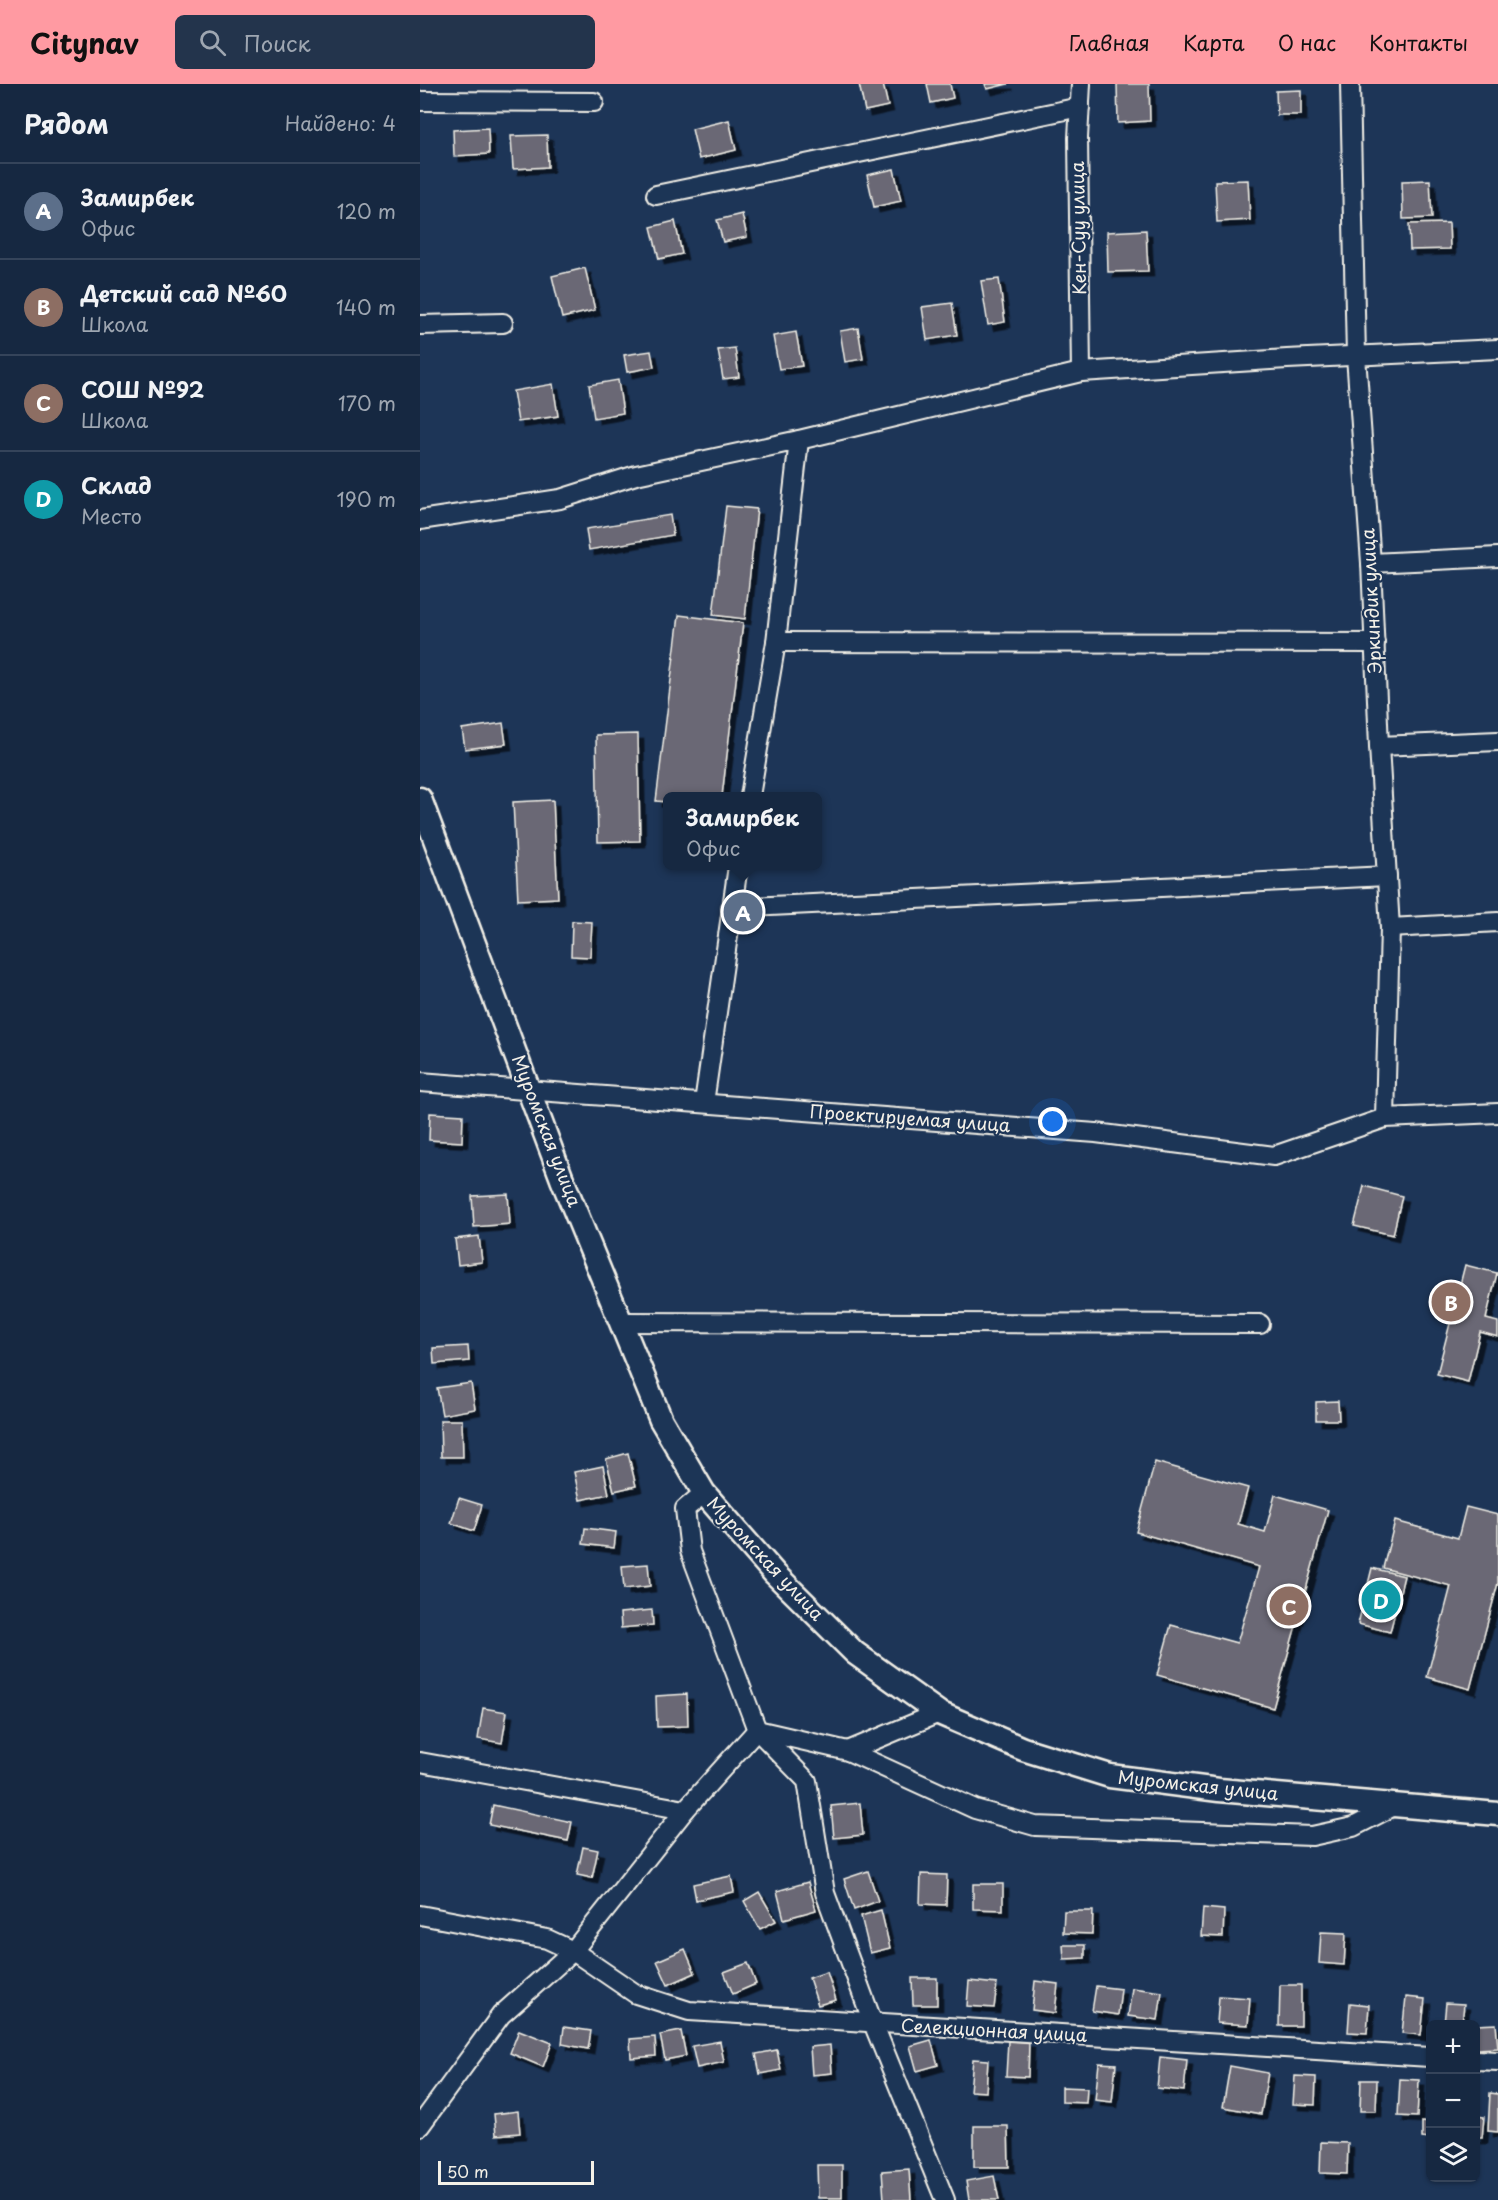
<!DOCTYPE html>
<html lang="ru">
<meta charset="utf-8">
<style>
:root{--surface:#162841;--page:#23344c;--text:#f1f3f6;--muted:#9ea6b1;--line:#35445a;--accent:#ff9aa2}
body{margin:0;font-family:"Playpen Sans",sans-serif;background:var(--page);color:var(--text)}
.controls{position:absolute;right:18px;bottom:18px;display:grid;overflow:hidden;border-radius:9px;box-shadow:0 2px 4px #0004}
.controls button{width:54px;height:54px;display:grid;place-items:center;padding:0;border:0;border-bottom:2px solid var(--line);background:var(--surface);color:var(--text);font:30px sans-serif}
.scale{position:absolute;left:18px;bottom:15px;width:156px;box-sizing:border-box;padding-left:6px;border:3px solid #f4f1e8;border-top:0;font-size:16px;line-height:21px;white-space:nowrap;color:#f4f1e8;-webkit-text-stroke:4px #1d3557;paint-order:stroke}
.you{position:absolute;left:633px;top:1038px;width:21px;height:21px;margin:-15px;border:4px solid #fff;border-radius:50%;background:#1a73e8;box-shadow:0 0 0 9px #1a73e833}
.badge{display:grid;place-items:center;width:39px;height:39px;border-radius:50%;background:var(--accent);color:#fff;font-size:20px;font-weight:700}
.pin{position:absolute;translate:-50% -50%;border:3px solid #fff;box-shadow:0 2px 6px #0006}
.popup{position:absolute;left:243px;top:708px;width:159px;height:78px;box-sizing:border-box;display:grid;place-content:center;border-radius:9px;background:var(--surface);filter:drop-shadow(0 2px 4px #0005);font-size:20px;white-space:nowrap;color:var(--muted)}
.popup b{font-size:22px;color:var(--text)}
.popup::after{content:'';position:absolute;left:50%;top:100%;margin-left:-12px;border:12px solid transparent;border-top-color:var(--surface)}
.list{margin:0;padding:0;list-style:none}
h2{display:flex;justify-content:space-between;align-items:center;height:78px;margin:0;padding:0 24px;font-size:26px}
h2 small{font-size:20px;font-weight:400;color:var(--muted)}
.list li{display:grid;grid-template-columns:39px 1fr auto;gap:18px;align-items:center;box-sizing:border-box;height:96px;padding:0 24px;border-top:2px solid var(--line)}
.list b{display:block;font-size:22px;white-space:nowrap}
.list p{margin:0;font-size:20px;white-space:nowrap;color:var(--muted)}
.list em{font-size:20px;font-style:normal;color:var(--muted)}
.icon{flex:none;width:33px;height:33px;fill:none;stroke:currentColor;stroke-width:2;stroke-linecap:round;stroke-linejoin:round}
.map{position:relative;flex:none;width:1078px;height:2116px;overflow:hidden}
header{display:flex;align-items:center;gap:36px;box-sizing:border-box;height:84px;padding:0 30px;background:var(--accent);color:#111}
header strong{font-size:28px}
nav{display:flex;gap:33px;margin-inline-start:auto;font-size:21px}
.search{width:420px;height:54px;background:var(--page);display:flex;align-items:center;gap:15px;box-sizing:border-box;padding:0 21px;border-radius:9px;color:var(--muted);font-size:22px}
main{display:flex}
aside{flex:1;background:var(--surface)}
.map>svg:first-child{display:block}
</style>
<header>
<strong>Citynav</strong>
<div class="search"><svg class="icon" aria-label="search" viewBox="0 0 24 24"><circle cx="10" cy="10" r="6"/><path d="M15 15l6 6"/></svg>Поиск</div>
<nav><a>Главная</a><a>Карта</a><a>О нас</a><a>Контакты</a></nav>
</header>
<main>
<aside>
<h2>Рядом<small>Найдено: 4</small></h2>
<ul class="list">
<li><span class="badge" style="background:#5c6f8a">A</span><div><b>Замирбек</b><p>Офис</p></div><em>120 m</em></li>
<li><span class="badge" style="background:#8d6e63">B</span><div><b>Детский сад №60</b><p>Школа</p></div><em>140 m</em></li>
<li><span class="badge" style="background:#8d6e63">C</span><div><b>СОШ №92</b><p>Школа</p></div><em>170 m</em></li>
<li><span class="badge" style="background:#0f9aa8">D</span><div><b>Склад</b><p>Место</p></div><em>190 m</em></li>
</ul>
</aside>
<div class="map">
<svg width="1078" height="2116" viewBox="0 0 1078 2116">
<defs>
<filter id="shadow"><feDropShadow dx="5.5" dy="5.5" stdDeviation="0" flood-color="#0009"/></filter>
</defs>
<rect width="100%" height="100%" fill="#1d3557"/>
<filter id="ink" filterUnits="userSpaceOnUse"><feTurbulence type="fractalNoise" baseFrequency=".0167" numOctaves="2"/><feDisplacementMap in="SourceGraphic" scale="12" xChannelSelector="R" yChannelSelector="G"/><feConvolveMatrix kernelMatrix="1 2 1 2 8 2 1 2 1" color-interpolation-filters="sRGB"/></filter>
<g filter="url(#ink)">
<g fill="#6a6874" stroke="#f4f1e8" stroke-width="1.5" filter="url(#shadow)">
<path d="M 439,0 L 463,0 L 468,22 L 445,27 Z"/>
<path d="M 507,0 L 530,0 L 533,14 L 511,19 Z"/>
<path d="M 565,0 L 588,0 L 567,5 Z"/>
<path d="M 697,0 L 729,0 L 730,37 L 698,39 Z"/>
<path d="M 881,6 L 881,31 L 857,31 L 856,7 Z"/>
<path d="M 309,36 L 316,66 L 279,75 L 272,45 Z"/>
<path d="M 68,44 L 69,70 L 34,72 L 33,46 Z"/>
<path d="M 127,51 L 128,83 L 93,85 L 91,52 Z"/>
<path d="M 474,85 L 481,117 L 454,123 L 447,91 Z"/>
<path d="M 828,96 L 830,136 L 797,138 L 795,97 Z"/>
<path d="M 1010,96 L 1012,134 L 983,135 L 982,97 Z"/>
<path d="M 322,130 L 327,153 L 303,158 L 297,136 Z"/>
<path d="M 255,137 L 262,170 L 239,175 L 231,143 Z"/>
<path d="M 1029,139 L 1030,165 L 990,166 L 989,140 Z"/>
<path d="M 726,146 L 728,187 L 688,188 L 687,148 Z"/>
<path d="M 165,184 L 175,226 L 142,234 L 132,192 Z"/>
<path d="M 579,195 L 585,238 L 568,241 L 561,197 Z"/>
<path d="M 532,219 L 537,251 L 507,256 L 502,223 Z"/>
<path d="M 438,244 L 443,275 L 425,278 L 420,247 Z"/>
<path d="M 376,248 L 382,282 L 359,285 L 353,252 Z"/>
<path d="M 315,264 L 319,293 L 303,295 L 298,266 Z"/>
<path d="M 231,267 L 234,283 L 207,288 L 204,271 Z"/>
<path d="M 198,296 L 203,329 L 174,334 L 169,301 Z"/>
<path d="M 133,300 L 138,332 L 98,338 L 93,307 Z"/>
<path d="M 306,422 L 337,425 L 325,535 L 293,531 Z"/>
<path d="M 250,431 L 253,451 L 169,466 L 166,445 Z"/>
<path d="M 259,531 L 323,539 L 302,712 L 248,712 L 248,718 L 236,717 Z"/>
<path d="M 83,639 L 86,660 L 45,665 L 42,645 Z"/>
<path d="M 218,650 L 220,757 L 178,758 L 176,651 Z"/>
<path d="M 133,716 L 138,814 L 98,816 L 93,718 Z"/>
<path d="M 152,837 L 172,838 L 170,873 L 151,872 Z"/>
<path d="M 10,1029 L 43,1031 L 42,1058 L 9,1056 Z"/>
<path d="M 944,1102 L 982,1112 L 973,1151 L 934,1142 Z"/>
<path d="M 88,1110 L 90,1140 L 54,1143 L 52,1112 Z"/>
<path d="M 59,1152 L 62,1178 L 38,1181 L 35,1155 Z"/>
<path d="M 1045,1181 L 1077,1189 L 1066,1235 L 1078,1238 L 1078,1253 L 1060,1248 L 1048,1298 L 1017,1290 Z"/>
<path d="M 48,1262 L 49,1277 L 14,1280 L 13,1264 Z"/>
<path d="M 51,1299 L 55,1325 L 22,1331 L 17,1304 Z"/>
<path d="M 918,1317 L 919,1336 L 896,1336 L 896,1318 Z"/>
<path d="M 20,1336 L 42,1336 L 43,1373 L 21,1373 Z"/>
<path d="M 208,1369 L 216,1402 L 194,1407 L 186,1375 Z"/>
<path d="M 735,1378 L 828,1404 L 818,1440 L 845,1448 L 855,1411 L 908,1426 L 853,1624 L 737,1591 L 751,1541 L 817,1559 L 839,1483 L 716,1448 Z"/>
<path d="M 183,1382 L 189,1410 L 160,1416 L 154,1388 Z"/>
<path d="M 39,1414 L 62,1421 L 54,1447 L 31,1439 Z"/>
<path d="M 1046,1423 L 1078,1431 L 1078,1499 L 1050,1605 L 1007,1593 L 1031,1502 L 963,1484 L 975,1437 L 1038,1454 Z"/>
<path d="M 165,1444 L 196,1448 L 194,1464 L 163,1460 Z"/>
<path d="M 228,1480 L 230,1502 L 204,1505 L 202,1482 Z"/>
<path d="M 952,1484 L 984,1492 L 970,1548 L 938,1540 Z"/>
<path d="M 232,1526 L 233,1541 L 201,1544 L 200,1529 Z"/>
<path d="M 267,1610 L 268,1642 L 237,1643 L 236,1612 Z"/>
<path d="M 63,1624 L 87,1628 L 82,1659 L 58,1655 Z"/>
<path d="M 440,1719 L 443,1751 L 414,1754 L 411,1722 Z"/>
<path d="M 73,1721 L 152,1738 L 148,1757 L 69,1741 Z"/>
<path d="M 163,1763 L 178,1766 L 172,1794 L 157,1791 Z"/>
<path d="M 448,1787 L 458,1817 L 434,1826 L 424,1795 Z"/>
<path d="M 501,1790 L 527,1791 L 526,1821 L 500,1820 Z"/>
<path d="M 311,1792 L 314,1808 L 276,1816 L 273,1800 Z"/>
<path d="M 388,1798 L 396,1826 L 364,1835 L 357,1807 Z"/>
<path d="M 553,1800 L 583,1800 L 583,1826 L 553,1825 Z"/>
<path d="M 339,1808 L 356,1837 L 340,1845 L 324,1817 Z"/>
<path d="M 783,1824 L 804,1826 L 803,1853 L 781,1852 Z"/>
<path d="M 461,1826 L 470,1864 L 450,1869 L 441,1832 Z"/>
<path d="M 644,1827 L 673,1827 L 672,1850 L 643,1849 Z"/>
<path d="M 901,1848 L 926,1849 L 924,1881 L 899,1879 Z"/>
<path d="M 643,1861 L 665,1861 L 665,1874 L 644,1875 Z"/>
<path d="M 265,1865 L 275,1889 L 248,1901 L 237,1877 Z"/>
<path d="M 328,1879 L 336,1900 L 313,1910 L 304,1888 Z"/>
<path d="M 407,1888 L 416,1916 L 398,1921 L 389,1894 Z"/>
<path d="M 492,1894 L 517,1894 L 517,1921 L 493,1921 Z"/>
<path d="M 549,1897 L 577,1900 L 574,1924 L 547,1922 Z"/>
<path d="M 615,1897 L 638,1900 L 635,1929 L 612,1926 Z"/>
<path d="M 860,1901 L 881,1901 L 881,1942 L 859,1942 Z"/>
<path d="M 676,1902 L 701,1905 L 698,1931 L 672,1927 Z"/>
<path d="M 712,1904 L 742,1908 L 738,1936 L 708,1932 Z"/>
<path d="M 799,1912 L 830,1914 L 828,1941 L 797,1939 Z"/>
<path d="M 986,1913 L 1005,1915 L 1001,1951 L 982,1949 Z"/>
<path d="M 930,1919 L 949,1921 L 947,1949 L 928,1948 Z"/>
<path d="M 1026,1919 L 1044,1920 L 1042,1940 L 1024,1940 Z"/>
<path d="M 1076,1940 L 1078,1964 L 1056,1965 L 1056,1941 Z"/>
<path d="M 144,1943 L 171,1947 L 168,1965 L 142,1960 Z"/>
<path d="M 99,1946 L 132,1959 L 123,1983 L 90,1969 Z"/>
<path d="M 261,1947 L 266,1972 L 245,1976 L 240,1951 Z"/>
<path d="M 235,1953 L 236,1972 L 211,1974 L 210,1955 Z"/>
<path d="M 511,1956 L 518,1981 L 497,1987 L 490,1962 Z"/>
<path d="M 300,1957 L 304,1978 L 277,1984 L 272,1962 Z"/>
<path d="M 588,1957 L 609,1958 L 608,1993 L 586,1992 Z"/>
<path d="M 410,1961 L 412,1989 L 392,1991 L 390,1963 Z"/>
<path d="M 357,1966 L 361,1986 L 340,1990 L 336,1970 Z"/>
<path d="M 740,1973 L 767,1976 L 764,2007 L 737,2004 Z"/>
<path d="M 553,1975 L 568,1976 L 566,2008 L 550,2007 Z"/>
<path d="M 679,1979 L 696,1980 L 692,2018 L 675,2016 Z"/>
<path d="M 810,1982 L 848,1989 L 841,2030 L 803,2023 Z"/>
<path d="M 875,1992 L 896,1993 L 895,2021 L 873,2020 Z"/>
<path d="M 980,1995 L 999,1996 L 997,2033 L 978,2032 Z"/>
<path d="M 941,1996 L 957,1996 L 956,2027 L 940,2027 Z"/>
<path d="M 642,2003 L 667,2004 L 666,2019 L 642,2018 Z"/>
<path d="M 1070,2009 L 1078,2010 L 1078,2048 L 1068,2047 Z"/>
<path d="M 98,2027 L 100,2049 L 76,2051 L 74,2030 Z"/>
<path d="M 1056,2032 L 1064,2033 L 1062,2054 L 1056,2054 Z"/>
<path d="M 1002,2038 L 1010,2039 L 1010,2055 L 1002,2054 Z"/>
<path d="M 554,2042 L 588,2042 L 589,2083 L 554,2083 Z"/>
<path d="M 901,2058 L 928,2059 L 927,2090 L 900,2089 Z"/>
<path d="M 397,2081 L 422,2081 L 422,2114 L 398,2114 Z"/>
<path d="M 489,2085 L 491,2116 L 464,2116 L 462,2087 Z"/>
<path d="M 574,2092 L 579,2116 L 549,2116 L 546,2097 Z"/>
</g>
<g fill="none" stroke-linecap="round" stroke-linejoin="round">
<defs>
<g id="minor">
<path d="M 661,0 L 658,54 L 661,288"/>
<path d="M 930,0 L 936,272 L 951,479 L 959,662 L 970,844 L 965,1034"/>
<path d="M 0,17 L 174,18"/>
<path d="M 236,111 L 660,23"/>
<path d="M 0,241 L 83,239"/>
<path d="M 0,436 L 140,415 L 216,391 L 379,356 L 661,288 L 867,275 L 1078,265"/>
<path d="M 951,479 L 1078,473"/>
<path d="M 356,558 L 955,559"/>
<path d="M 959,662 L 1078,657"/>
<path d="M 330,712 L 356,558 L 379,356"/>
<path d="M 311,824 L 967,792"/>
<path d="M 970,844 L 1078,838"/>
<path d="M 0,998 L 676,1049 L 854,1072 L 965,1034 L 1078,1029"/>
<path d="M 284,1019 L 318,782"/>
<path d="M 201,1238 L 840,1240"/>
<path d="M 284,1409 L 265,1425 L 270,1467 L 337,1646 L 387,1697 L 405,1809 L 453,1939 L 525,2116"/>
<path d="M 428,1667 L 519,1629"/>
<path d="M 0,1678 L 265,1726"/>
<path d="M 0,1831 L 127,1855 L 153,1867 L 216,1910 L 269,1927 L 1010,1973"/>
<path d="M 1056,1976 L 1078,1977"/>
<path d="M 0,2042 L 81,1931 L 153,1867 L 265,1726 L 337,1646 L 428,1667 L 555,1725 L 615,1742 L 892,1752 L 933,1743 L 976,1721"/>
</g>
<path id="tertiary" d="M 0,715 L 142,1095 L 241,1336 L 284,1409 L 355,1490 L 435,1569 L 519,1629 L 603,1665 L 690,1692 L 799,1706 L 1078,1730"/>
</defs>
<use href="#minor" stroke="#f4f1e8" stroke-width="22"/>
<use href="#tertiary" stroke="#f4f1e8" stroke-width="27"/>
<use href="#minor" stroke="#1d3557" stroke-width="18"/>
<use href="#tertiary" stroke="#1d3557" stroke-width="22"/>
</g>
</g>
<g text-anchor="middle" stroke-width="4.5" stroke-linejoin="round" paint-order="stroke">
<g font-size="18" fill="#f4f1e8" stroke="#1d3557">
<text transform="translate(659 144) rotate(-91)" y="6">Кен-Суу улица</text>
<text transform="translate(952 517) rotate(-93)" y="6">Эркиндик улица</text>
<text transform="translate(490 1035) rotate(4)" y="6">Проектируемая улица</text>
<text transform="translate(126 1047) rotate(69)" y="6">Муромская улица</text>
<text transform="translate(345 1475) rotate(47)" y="6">Муромская улица</text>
<text transform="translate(778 1702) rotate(6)" y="6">Муромская улица</text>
<text transform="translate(574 1947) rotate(3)" y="6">Селекционная улица</text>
</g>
</g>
</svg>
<div class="controls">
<button>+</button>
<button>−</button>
<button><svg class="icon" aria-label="layers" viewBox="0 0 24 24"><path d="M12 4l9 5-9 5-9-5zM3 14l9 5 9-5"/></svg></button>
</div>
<div class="scale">50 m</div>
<div class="you"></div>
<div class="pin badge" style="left:323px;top:828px;background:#5c6f8a">A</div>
<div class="popup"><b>Замирбек</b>Офис</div>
<div class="pin badge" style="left:1031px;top:1218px;background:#8d6e63">B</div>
<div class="pin badge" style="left:869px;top:1522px;background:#8d6e63">C</div>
<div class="pin badge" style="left:961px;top:1516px;background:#0f9aa8">D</div>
</div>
</main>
